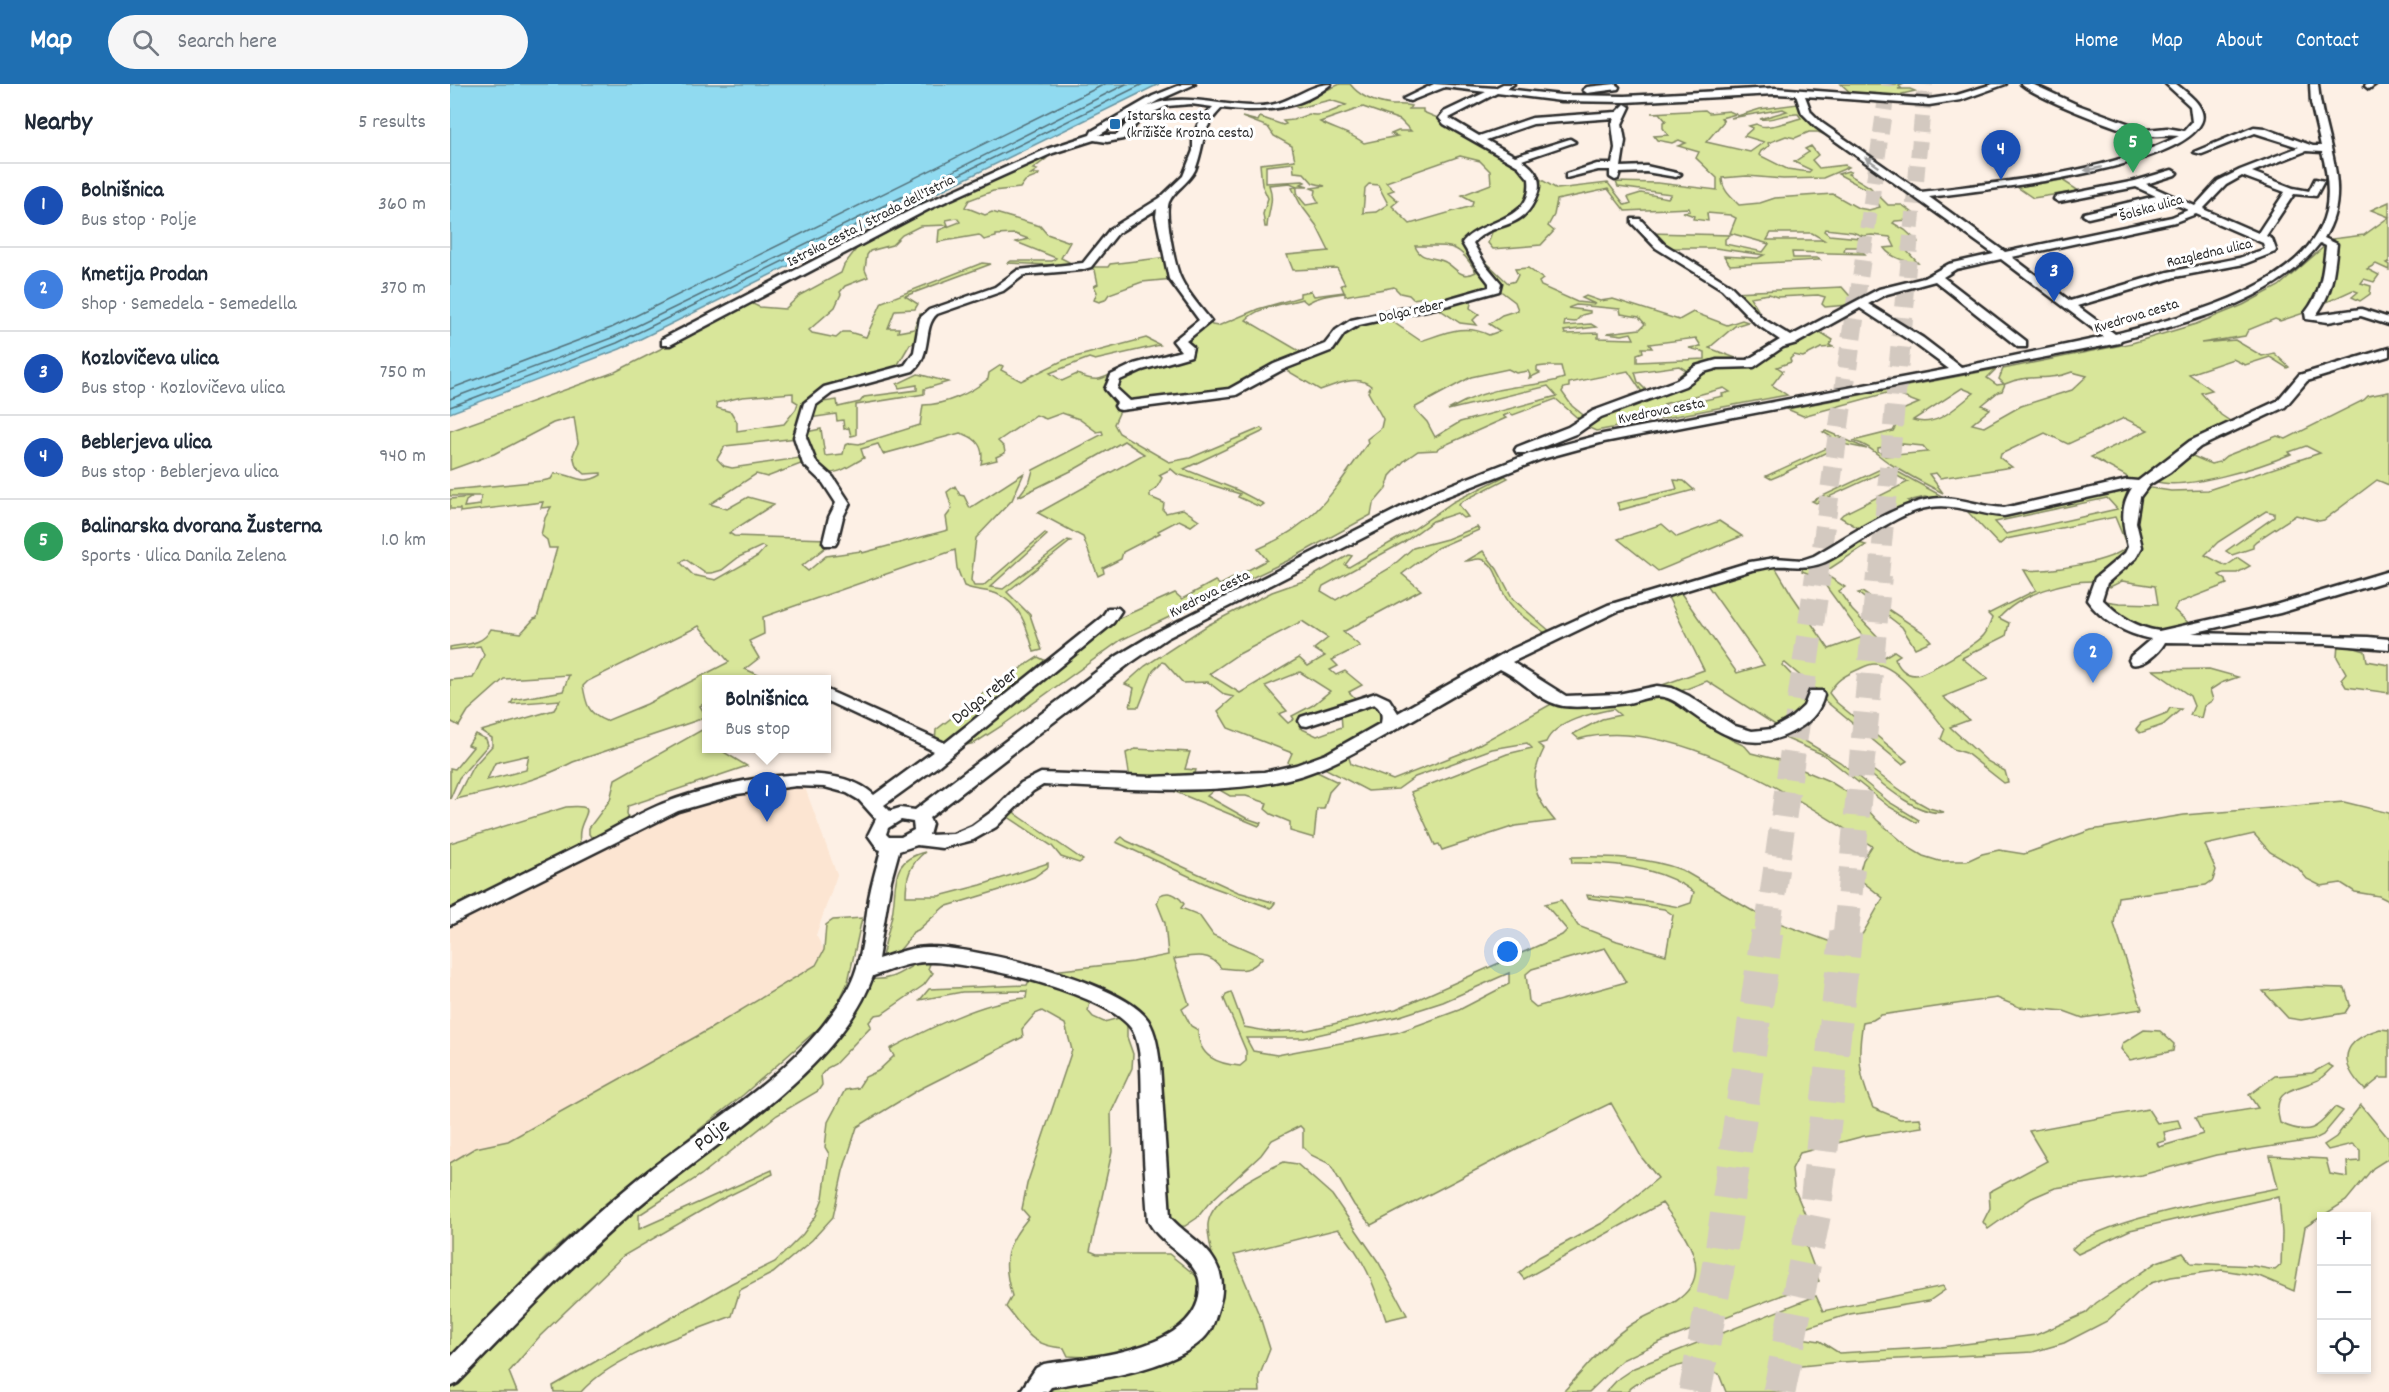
<!DOCTYPE html>
<meta charset="utf-8">
<style>
:root{--surface:#fff;--page:#f6f6f7;--text:#1f2937;--muted:#747a83;--line:#e0e1e3;--accent:#1f6fb2}
body{margin:0;font-family:Dekko,sans-serif;background:var(--page);color:var(--text)}
.controls{position:absolute;right:18px;bottom:18px;display:grid;overflow:hidden;border-radius:0px;box-shadow:0 3px 9px #0003}
.controls button{width:54px;height:54px;display:grid;place-items:center;padding:0;border:0;border-bottom:2px solid var(--line);background:var(--surface);color:var(--text);font:30px sans-serif}
.you{position:absolute;left:1058px;top:868px;width:21px;height:21px;margin:-15px;border:4px solid #fff;border-radius:50%;background:#1a73e8;box-shadow:0 0 0 9px #1a73e833}
.badge{display:grid;place-items:center;width:39px;height:39px;border-radius:50%;background:var(--accent);color:#fff;font-size:20px;font-weight:700}
.pin{position:absolute;translate:-50% -50px;filter:drop-shadow(0 2px 3px #0008)}
.pin::after{content:'';position:absolute;top:32px;width:21px;height:18px;background:inherit;clip-path:polygon(0 0,100% 0,50% 100%)}
.popup{position:absolute;left:252px;top:591px;width:129px;height:78px;box-sizing:border-box;display:grid;place-content:center;border-radius:0px;background:var(--surface);filter:drop-shadow(0 2px 4px #0005);font-size:20px;white-space:nowrap;color:var(--muted)}
.popup b{font-size:22px;color:var(--text)}
.popup::after{content:'';position:absolute;left:50%;top:100%;margin-left:-12px;border:12px solid transparent;border-top-color:var(--surface)}
.list{margin:0;padding:0;list-style:none}
h2{display:flex;justify-content:space-between;align-items:center;height:78px;margin:0;padding:0 24px;font-size:26px}
h2 small{font-size:20px;font-weight:400;color:var(--muted)}
.list li{display:grid;grid-template-columns:39px 1fr auto;gap:18px;align-items:center;box-sizing:border-box;height:84px;padding:0 24px;border-top:2px solid var(--line)}
.list b{display:block;font-size:22px;white-space:nowrap}
.list p{margin:0;font-size:20px;white-space:nowrap;color:var(--muted)}
.list em{font-size:20px;font-style:normal;color:var(--muted)}
.icon{flex:none;width:33px;height:33px;fill:none;stroke:currentColor;stroke-width:2;stroke-linecap:round;stroke-linejoin:round}
.map{position:relative;flex:none;width:1939px;height:1308px;overflow:hidden}
header{display:flex;align-items:center;gap:36px;box-sizing:border-box;height:84px;padding:0 30px;background:var(--accent);color:#fff}
header strong{font-size:28px}
nav{display:flex;gap:33px;margin-inline-start:auto;font-size:21px}
.search{width:420px;height:54px;background:var(--page);display:flex;align-items:center;gap:15px;box-sizing:border-box;padding:0 21px;border-radius:33px;color:var(--muted);font-size:22px}
main{display:flex}
aside{flex:1;background:var(--surface)}
.map>svg:first-child{display:block}
</style>
<header>
<strong>Map</strong>
<div class="search"><svg class="icon" aria-label="search" viewBox="0 0 24 24"><circle cx="10" cy="10" r="6"/><path d="M15 15l6 6"/></svg>Search here</div>
<nav><a>Home</a><a>Map</a><a>About</a><a>Contact</a></nav>
</header>
<main>
<aside>
<h2>Nearby<small>5 results</small></h2>
<ul class="list">
<li><span class="badge" style="background:#1a4fb4">1</span><div><b>Bolnišnica</b><p>Bus stop · Polje</p></div><em>360 m</em></li>
<li><span class="badge" style="background:#3f7fe0">2</span><div><b>Kmetija Prodan</b><p>Shop · Semedela - Semedella</p></div><em>370 m</em></li>
<li><span class="badge" style="background:#1a4fb4">3</span><div><b>Kozlovičeva ulica</b><p>Bus stop · Kozlovičeva ulica</p></div><em>750 m</em></li>
<li><span class="badge" style="background:#1a4fb4">4</span><div><b>Beblerjeva ulica</b><p>Bus stop · Beblerjeva ulica</p></div><em>940 m</em></li>
<li><span class="badge" style="background:#2e9e5b">5</span><div><b>Balinarska dvorana Žusterna</b><p>Sports · Ulica Danila Zelena</p></div><em>1.0 km</em></li>
</ul>
</aside>
<div class="map">
<svg width="1939" height="1308" viewBox="0 0 1939 1308">
<rect width="100%" height="100%" fill="#fdf0e5"/>
<filter id="ink" filterUnits="userSpaceOnUse"><feTurbulence type="fractalNoise" baseFrequency=".0167" numOctaves="2"/><feDisplacementMap in="SourceGraphic" scale="12" xChannelSelector="R" yChannelSelector="G"/><feConvolveMatrix kernelMatrix="1 2 1 2 8 2 1 2 1" color-interpolation-filters="sRGB"/></filter>
<g filter="url(#ink)">
<path fill="#fce5d2" d="M 350,690 L 387,791 L 366,851 L 374,866 L 364,882 L 258,946 L 58,1057 L 25,1064 L 0,1079 L 0,827 L 179,737 L 253,707 L 283,699 Z"/>
<g fill="#d8e69a" stroke="#828862" stroke-width="1.5" fill-rule="evenodd">
<path d="M 890,0 L 900,0 C 910,13 926,19 942,21 C 948,21 954,20 961,22 L 959,25 L 973,25 L 973,28 L 990,35 L 1068,84 L 1073,84 L 1079,91 L 1079,112 L 1068,129 L 1015,158 L 1041,204 L 983,220 L 975,213 L 963,215 L 959,211 L 950,209 L 944,203 C 927,207 912,208 895,212 L 895,209 C 882,211 868,212 857,219 L 852,215 C 835,220 807,223 796,236 L 856,271 L 777,307 L 678,317 L 666,310 L 667,295 L 673,291 L 733,273 L 732,257 L 758,236 L 762,241 L 768,242 L 808,225 L 850,213 L 850,209 L 861,207 L 864,212 L 894,208 L 891,201 L 895,200 L 887,184 L 843,186 L 837,171 L 879,167 L 866,141 L 851,121 L 842,104 L 847,102 L 840,99 L 819,101 C 825,117 818,127 817,143 L 815,143 L 813,130 L 818,114 L 812,101 L 810,80 L 845,76 L 842,62 L 824,52 L 818,43 L 792,33 L 808,37 L 810,33 L 833,41 L 836,40 L 833,37 L 843,36 L 859,30 C 870,34 886,26 896,21 L 880,16 L 848,24 L 843,21 ZM 913,23 L 950,36 L 961,47 L 948,47 L 941,50 L 947,52 L 914,59 C 901,49 885,46 870,38 ZM 1010,72 L 1030,77 L 1040,87 L 1041,100 L 1012,111 L 1023,117 L 1022,122 L 960,140 L 942,122 L 948,117 L 938,108 L 944,106 L 936,98 ZM 843,79 L 844,88 L 854,89 L 863,99 L 875,102 L 861,104 L 866,106 L 865,112 L 869,119 L 856,121 C 850,114 846,111 847,102 L 858,102 L 851,100 L 855,98 L 853,97 L 816,99 L 816,82 ZM 919,100 L 928,101 L 938,120 L 926,128 L 913,129 L 915,104 ZM 965,162 C 999,163 1007,156 1026,188 C 1011,196 1007,185 997,179 C 985,171 971,178 965,162 Z"/>
<path d="M 1391,0 L 1454,0 L 1449,2 L 1451,4 L 1448,5 L 1460,5 L 1465,7 L 1452,10 L 1454,15 L 1402,10 Z"/>
<path d="M 1348,20 L 1351,27 L 1380,53 L 1368,48 L 1359,48 L 1345,54 L 1336,52 L 1318,59 L 1319,62 L 1311,67 L 1309,71 L 1337,85 L 1359,88 L 1361,86 L 1344,78 L 1359,68 L 1355,65 L 1361,62 L 1368,71 L 1362,76 L 1369,84 L 1395,81 L 1399,83 L 1373,94 L 1333,95 L 1297,92 L 1272,94 C 1272,106 1281,113 1289,121 L 1310,119 L 1325,114 L 1383,110 L 1408,124 L 1419,126 L 1430,123 L 1423,109 L 1388,90 L 1398,87 L 1401,88 L 1398,90 L 1420,103 L 1438,121 L 1452,121 L 1466,131 L 1460,136 L 1445,137 L 1443,139 L 1455,146 L 1468,158 L 1454,164 L 1468,179 C 1457,178 1441,174 1434,164 L 1445,163 L 1440,153 L 1422,151 L 1413,152 L 1402,148 L 1375,145 L 1374,147 L 1379,151 L 1410,154 L 1411,163 L 1395,163 L 1394,167 L 1413,168 L 1415,170 L 1342,168 L 1343,174 L 1367,174 L 1370,176 L 1280,181 L 1274,172 L 1308,174 L 1314,171 L 1265,164 L 1218,164 L 1201,149 L 1280,151 L 1275,155 L 1275,160 L 1313,168 L 1319,160 L 1280,149 L 1286,134 L 1280,131 L 1257,129 L 1258,137 L 1243,135 L 1244,132 L 1233,128 L 1240,127 L 1239,124 L 1175,127 L 1158,105 L 1107,116 L 1104,131 L 1098,142 L 1104,147 L 1091,161 L 1043,165 L 1038,159 L 1042,148 L 1072,131 L 1085,92 L 1107,105 L 1158,99 L 1175,121 L 1181,119 L 1178,113 L 1191,109 L 1218,114 L 1221,110 L 1168,103 L 1166,98 L 1208,99 L 1267,106 L 1267,94 L 1246,74 L 1249,68 L 1228,62 L 1236,59 L 1229,56 L 1222,59 L 1207,56 L 1204,52 L 1218,51 L 1213,44 L 1213,38 L 1216,37 L 1209,29 L 1201,29 L 1255,26 L 1259,29 L 1279,27 L 1286,30 L 1271,34 L 1274,37 L 1256,58 L 1300,68 L 1314,58 L 1294,52 L 1303,44 L 1299,42 L 1306,40 C 1316,47 1339,37 1351,34 L 1348,30 C 1335,29 1323,37 1310,35 L 1337,27 L 1333,25 L 1281,34 L 1310,25 ZM 1321,149 L 1362,149 L 1374,156 L 1317,156 Z"/>
<path d="M 592,75 L 596,75 L 583,85 L 587,86 L 581,90 L 589,90 L 588,92 L 575,97 L 570,104 L 543,107 L 519,116 L 515,123 L 535,131 L 542,128 L 590,142 L 597,150 L 620,158 L 611,174 L 619,178 L 618,182 L 558,179 L 561,177 L 602,177 L 606,174 L 566,158 L 579,155 L 565,150 L 546,151 L 546,153 L 534,156 L 529,151 L 488,158 L 489,146 L 510,138 L 507,134 L 496,136 L 498,141 L 470,142 L 452,151 L 442,161 L 420,167 L 417,171 L 415,186 L 418,193 L 395,202 L 390,208 L 391,210 L 385,223 L 359,246 L 362,249 L 386,254 L 393,248 L 399,248 L 416,253 L 432,218 L 532,179 L 541,180 L 455,212 L 468,220 L 465,225 L 445,226 L 438,244 L 449,244 L 448,248 L 464,245 L 470,230 L 475,230 L 470,258 L 460,260 L 447,282 L 452,285 L 372,305 C 354,316 349,334 347,354 L 275,362 L 267,375 L 274,382 L 282,384 L 356,373 L 356,378 L 317,393 L 306,390 L 260,420 L 277,425 L 298,413 L 324,420 L 279,449 L 284,452 L 378,455 L 377,462 L 352,482 L 358,487 L 376,472 L 411,467 L 412,469 L 498,446 L 496,433 L 502,425 L 497,408 L 505,402 L 510,411 L 514,412 L 520,424 L 574,389 L 562,416 L 526,454 L 521,496 L 524,502 L 533,502 L 595,449 L 597,451 L 540,503 L 553,505 L 618,456 L 621,457 L 557,508 L 580,531 L 592,566 L 584,568 C 577,544 572,521 547,510 C 537,506 525,507 514,502 L 507,484 L 505,466 L 313,533 L 314,550 L 299,557 L 309,574 L 295,585 L 317,595 L 257,596 L 257,618 L 250,622 L 257,633 L 123,678 C 86,698 46,706 6,715 L 22,684 L 42,662 L 42,654 L 31,647 L 104,626 L 110,616 L 61,620 L 63,616 L 113,607 L 119,591 L 54,595 L 18,627 L 9,642 L 0,637 L 0,596 L 23,594 L 34,571 L 30,562 L 0,566 L 0,563 C 16,560 33,561 41,545 L 71,549 L 84,535 L 87,534 L 107,464 L 99,464 L 97,456 L 91,451 L 95,434 L 101,423 L 91,424 L 93,418 L 10,428 L 10,425 L 0,425 L 0,415 L 22,413 L 16,417 L 14,423 L 30,421 L 31,412 L 0,412 L 0,406 L 92,397 L 101,395 L 104,390 C 121,387 129,404 151,391 L 151,389 L 135,390 L 126,382 L 123,371 L 128,359 L 124,333 L 103,339 L 44,370 L 0,386 L 0,347 L 165,288 L 301,219 L 309,223 L 335,225 L 350,211 L 391,189 L 394,181 L 407,164 L 485,123 ZM 343,309 L 343,316 L 348,319 L 346,325 L 334,340 L 287,347 L 287,338 L 281,328 L 267,324 L 266,319 L 292,313 ZM 312,462 L 315,464 L 308,472 L 266,496 L 243,491 L 231,479 L 235,475 L 255,489 L 262,489 L 272,486 L 289,473 ZM 249,542 L 279,578 L 197,620 L 156,637 C 138,630 136,620 133,602 L 138,597 ZM 79,671 L 76,686 L 37,696 L 45,679 Z"/>
<path d="M 1612,96 L 1629,107 L 1583,114 L 1567,103 Z"/>
<path d="M 1939,118 L 1939,178 L 1936,179 L 1939,181 L 1939,186 L 1926,180 L 1917,185 L 1929,191 L 1924,198 L 1914,195 L 1911,199 L 1921,202 L 1920,210 L 1910,217 L 1902,213 L 1908,208 L 1903,206 L 1877,218 L 1874,217 L 1886,158 L 1882,155 L 1914,151 L 1939,133 L 1921,126 Z"/>
<path d="M 1030,151 L 1032,153 L 1024,158 L 1027,168 L 1035,177 L 1058,199 L 1065,197 L 1068,191 L 1065,185 L 1078,184 L 1093,195 L 1089,198 L 1091,202 L 1127,218 L 1145,220 L 1132,214 L 1136,212 L 1150,217 L 1163,215 L 1229,236 L 1243,228 L 1277,241 L 1292,236 L 1298,238 L 1285,242 L 1259,264 L 1299,279 L 1267,278 L 1234,293 L 1230,291 L 1236,286 L 1229,282 L 1185,288 L 1188,298 L 1199,309 L 1194,311 L 1178,287 L 1119,299 L 1119,303 L 1114,304 L 1112,308 L 1122,322 L 1137,334 L 1132,338 L 1106,315 L 1063,331 L 1060,329 L 1053,332 L 1056,334 L 988,364 L 987,366 L 968,367 L 955,376 L 940,392 L 936,405 L 923,420 L 921,431 L 837,477 L 671,556 L 553,641 L 525,659 L 512,662 L 663,537 L 725,509 L 732,515 L 765,497 L 770,501 L 817,476 L 808,465 C 866,440 882,409 918,359 L 917,355 L 931,344 L 933,335 L 918,308 L 921,302 C 907,290 886,301 870,306 L 831,283 L 886,262 C 896,238 914,239 937,234 L 971,257 C 995,249 1015,239 1039,251 L 1050,247 L 1039,240 L 1052,231 L 1068,226 L 1065,218 L 1048,205 L 1020,162 ZM 1126,221 L 1170,225 L 1171,230 L 1189,233 L 1195,240 L 1190,245 L 1157,249 L 1172,251 L 1181,249 L 1184,255 L 1148,254 L 1148,249 L 1115,250 L 1114,247 L 1146,243 L 1141,240 L 1114,242 L 1115,237 L 1125,238 L 1132,231 L 1140,229 L 1140,227 L 1118,224 ZM 1246,254 L 1251,262 L 1239,264 L 1255,268 L 1255,275 L 1187,278 L 1187,270 L 1193,268 L 1192,264 L 1202,264 L 1199,260 ZM 1095,282 L 1111,282 L 1114,294 C 1097,300 1081,301 1064,303 C 1040,306 1019,314 998,326 L 1098,302 L 1107,312 L 1010,338 L 985,353 L 977,338 L 964,324 L 1021,293 L 1058,285 L 1066,289 L 1078,287 L 1080,291 L 1079,294 L 1090,289 L 1087,287 L 1087,283 Z"/>
<path d="M 1877,160 L 1877,175 L 1863,226 L 1830,237 L 1825,235 L 1798,246 L 1795,252 L 1751,259 L 1785,256 L 1812,272 L 1824,269 L 1839,283 L 1837,284 L 1820,273 L 1795,281 L 1783,275 L 1739,290 L 1762,306 L 1751,309 L 1771,331 L 1786,341 L 1688,398 L 1679,397 L 1676,392 L 1641,373 L 1698,346 L 1674,334 L 1618,360 L 1595,349 L 1551,370 L 1550,374 L 1562,383 L 1490,394 L 1486,389 L 1479,390 L 1493,409 C 1475,400 1456,390 1439,379 C 1426,370 1419,361 1403,357 L 1443,347 L 1447,340 L 1438,332 L 1469,319 L 1440,308 L 1353,332 L 1337,325 L 1546,285 L 1537,294 L 1547,301 L 1554,300 L 1549,295 L 1553,285 L 1682,259 L 1746,240 L 1793,221 L 1829,202 ZM 1622,288 L 1637,292 L 1622,306 L 1571,322 L 1534,343 L 1522,340 L 1540,325 L 1532,321 L 1548,308 L 1552,307 L 1555,300 C 1580,289 1597,298 1622,288 ZM 1512,304 L 1524,309 C 1506,323 1487,344 1463,336 ZM 1452,360 L 1473,362 L 1478,368 L 1435,372 L 1428,367 L 1428,364 Z"/>
<path d="M 718,173 L 723,195 L 692,198 L 659,210 L 655,216 L 649,218 L 644,216 L 647,208 L 644,202 L 648,200 L 645,186 L 639,183 L 658,183 L 660,180 Z"/>
<path d="M 1392,203 L 1399,211 L 1411,213 L 1398,221 L 1375,223 L 1372,220 L 1375,213 L 1368,211 L 1327,213 L 1319,210 L 1300,213 L 1308,226 L 1302,227 L 1285,208 Z"/>
<path d="M 1022,214 L 1020,224 L 1029,230 L 1023,236 L 1027,241 L 1010,239 L 986,223 Z"/>
<path d="M 1365,245 L 1383,256 L 1379,261 L 1383,263 L 1371,264 L 1353,273 L 1344,271 L 1340,275 L 1341,278 L 1327,283 L 1333,287 L 1322,301 L 1337,311 L 1146,347 L 1137,343 L 1136,340 L 1145,334 L 1247,288 L 1315,272 ZM 1274,304 L 1280,308 L 1272,310 L 1273,312 L 1218,324 L 1214,320 Z"/>
<path d="M 696,254 L 710,261 L 645,276 L 639,274 L 600,289 L 612,297 L 627,290 C 655,303 654,289 679,283 L 660,296 L 671,320 L 666,325 L 678,323 L 670,327 L 664,340 L 669,349 L 719,378 L 740,374 L 811,344 L 814,347 L 734,385 L 787,406 L 814,420 L 810,423 L 788,413 L 790,410 L 727,390 L 721,385 L 709,391 L 712,394 L 706,405 L 700,409 L 700,413 L 714,419 L 713,426 L 716,429 L 733,425 L 749,436 L 741,442 L 729,436 L 708,447 L 710,449 L 673,468 L 671,475 L 653,484 L 654,489 L 648,492 L 633,453 L 588,429 L 694,370 L 674,357 L 625,385 L 568,413 L 580,397 L 583,386 L 653,350 L 652,347 L 647,348 L 629,335 L 612,329 L 596,335 L 586,331 L 548,357 L 554,363 L 555,369 L 546,373 L 547,376 L 531,380 C 535,363 526,353 510,349 L 433,370 L 428,360 L 411,365 L 414,374 C 398,382 389,392 370,388 L 356,355 L 356,348 L 371,345 L 375,372 L 393,370 L 395,361 L 401,359 L 409,360 L 470,341 L 473,321 C 495,321 521,309 538,295 L 539,289 L 551,281 L 553,282 L 551,286 L 571,297 L 614,276 Z"/>
<path d="M 468,290 L 498,298 L 474,305 L 474,310 L 406,321 L 406,351 L 401,352 L 399,344 L 394,345 L 393,336 L 387,337 L 386,330 L 359,334 L 366,319 L 387,316 L 388,323 L 410,318 L 414,313 L 467,306 L 467,301 L 449,304 L 447,300 Z"/>
<path d="M 1939,308 L 1939,401 L 1927,396 L 1874,436 L 1869,437 L 1846,431 L 1806,457 L 1803,460 L 1803,464 L 1782,471 L 1776,467 L 1824,433 L 1824,429 L 1816,427 L 1768,458 L 1755,471 L 1776,482 L 1788,474 L 1800,482 L 1787,489 L 1774,489 L 1769,491 L 1776,496 L 1777,500 L 1728,519 L 1724,526 L 1741,541 C 1694,553 1685,541 1648,516 L 1669,519 L 1708,520 L 1705,502 L 1672,497 L 1660,503 L 1654,500 L 1676,478 L 1684,421 L 1695,403 L 1721,407 L 1758,406 L 1870,369 L 1856,362 L 1839,368 L 1841,370 C 1813,382 1732,408 1705,397 L 1726,385 L 1738,370 L 1761,380 L 1769,378 L 1776,372 L 1827,352 L 1836,355 L 1914,316 L 1918,312 Z"/>
<path d="M 1376,347 L 1417,365 L 1393,360 L 1328,392 L 1321,395 L 1316,392 L 1386,360 L 1388,357 L 1373,348 Z"/>
<path d="M 1437,382 L 1499,416 L 1489,417 L 1475,413 L 1458,417 L 1463,422 L 1413,447 L 1390,433 L 1393,430 L 1458,398 L 1437,386 L 1366,419 L 1362,417 Z"/>
<path d="M 1055,392 L 1058,394 L 1011,418 L 1009,421 L 1018,433 L 1013,434 L 1007,429 L 983,437 L 954,458 L 873,502 L 871,507 L 886,516 L 940,484 L 963,464 L 997,455 L 1027,443 L 1029,446 L 987,464 L 952,490 L 971,506 L 893,548 L 910,562 L 882,576 L 888,582 L 880,586 L 886,591 L 895,587 L 912,601 L 899,608 L 907,616 L 850,644 L 867,652 L 892,643 L 891,628 L 921,617 L 934,621 L 934,641 L 904,660 L 841,684 L 838,678 L 842,669 L 778,644 L 768,627 L 784,613 L 775,611 L 758,598 L 733,599 L 715,579 L 712,578 L 703,587 L 689,623 L 680,623 L 684,604 L 675,600 L 695,582 L 758,541 L 822,508 L 856,496 L 899,471 L 902,472 L 895,481 L 899,483 L 964,445 L 1003,418 ZM 852,537 L 878,554 L 864,565 L 875,572 L 858,582 L 849,574 L 790,609 L 759,590 L 787,571 ZM 850,588 L 880,607 L 863,621 L 842,632 L 844,635 L 838,639 L 829,630 L 837,627 L 815,602 Z"/>
<path d="M 1224,396 L 1234,397 L 1244,406 L 1170,426 L 1167,419 L 1227,405 Z"/>
<path d="M 1670,403 L 1684,404 L 1681,467 L 1646,497 C 1615,496 1570,510 1549,534 L 1559,539 L 1556,552 L 1512,574 L 1538,595 L 1493,613 L 1519,636 L 1500,643 L 1537,677 L 1555,687 L 1558,698 L 1554,699 L 1516,669 L 1503,665 L 1491,655 L 1495,645 C 1480,627 1448,580 1424,580 C 1418,580 1412,584 1407,586 C 1394,592 1386,596 1379,609 L 1386,618 L 1457,677 L 1452,680 L 1373,615 L 1367,606 L 1335,579 L 1332,581 L 1364,614 L 1359,622 L 1330,644 L 1257,597 L 1226,609 L 1207,603 L 1254,586 L 1216,509 L 1228,505 L 1287,589 L 1314,581 L 1255,498 L 1301,484 L 1324,481 L 1342,511 L 1379,565 L 1413,553 L 1370,494 L 1352,487 L 1353,482 L 1406,458 L 1416,461 L 1373,489 L 1395,503 L 1389,507 L 1402,526 L 1432,557 L 1433,561 L 1429,564 L 1416,563 L 1413,569 L 1428,577 L 1444,567 L 1450,571 L 1445,574 C 1448,583 1455,591 1465,591 C 1475,591 1527,560 1534,551 C 1538,546 1540,540 1542,534 L 1538,530 L 1586,506 L 1574,486 C 1594,489 1665,478 1677,462 L 1665,433 L 1556,455 L 1549,461 L 1516,426 L 1533,429 ZM 1657,414 L 1667,425 L 1556,450 L 1545,438 Z"/>
<path d="M 1269,437 L 1292,452 L 1208,487 L 1168,455 L 1212,440 L 1227,453 Z"/>
<path d="M 1033,467 L 1047,485 L 1063,515 L 1102,549 L 1098,551 C 1082,539 1061,527 1053,508 C 1048,497 1046,482 1034,476 C 1028,473 1022,477 1016,477 Z"/>
<path d="M 1412,508 L 1474,549 L 1481,557 L 1465,564 L 1452,543 L 1408,509 Z"/>
<path d="M 1888,559 L 1915,567 L 1917,577 L 1939,581 L 1939,609 L 1896,603 L 1891,595 L 1896,589 L 1887,573 Z"/>
<path d="M 588,573 L 600,579 L 497,663 L 485,657 L 486,646 L 536,607 Z"/>
<path d="M 1759,585 L 1788,593 L 1771,599 L 1760,606 L 1763,616 L 1754,622 L 1751,634 L 1740,631 L 1744,622 L 1740,612 L 1703,586 Z"/>
<path d="M 1206,608 L 1223,615 L 1282,656 L 1295,662 L 1301,669 L 1329,676 L 1379,697 L 1408,715 L 1427,736 L 1461,765 L 1473,772 L 1489,777 L 1517,777 L 1532,770 L 1549,766 L 1574,770 L 1641,746 L 1734,731 L 1894,718 L 1939,729 L 1939,817 L 1929,812 L 1905,808 L 1891,799 L 1871,802 L 1857,795 L 1848,784 L 1820,768 L 1804,750 L 1755,761 L 1766,786 L 1763,796 L 1756,801 L 1668,813 L 1664,840 L 1692,925 L 1633,934 L 1614,927 L 1569,923 L 1547,914 L 1431,931 L 1423,936 L 1413,938 C 1407,972 1409,993 1423,1024 L 1450,1035 L 1470,1034 L 1472,1043 L 1414,1052 L 1350,1069 L 1342,1085 L 1344,1104 L 1365,1154 L 1355,1159 L 1369,1197 L 1210,1258 L 1172,1276 L 1139,1308 L 1113,1308 C 1135,1286 1155,1257 1182,1240 C 1196,1231 1212,1226 1226,1217 C 1268,1189 1233,1148 1212,1119 L 1074,1195 L 1069,1189 L 1089,1173 L 1154,1138 L 1208,1094 L 1192,1074 L 1161,1019 L 1068,1064 L 921,1141 L 904,1121 L 880,1080 L 861,1071 L 853,1063 L 853,1045 L 850,1042 L 822,1056 L 811,1071 L 759,1119 L 747,1134 L 735,1142 L 716,1143 L 696,936 L 593,888 L 683,878 L 718,871 L 715,839 L 707,819 L 710,811 C 720,806 728,811 734,820 L 731,824 L 749,831 L 763,851 L 813,873 C 800,889 790,886 771,884 C 759,867 743,872 724,875 L 739,920 L 732,925 L 741,942 L 748,946 C 748,973 768,980 790,982 L 796,977 L 796,967 L 774,915 L 776,910 L 781,908 L 794,943 L 822,948 L 858,946 L 946,925 L 1112,851 L 1117,846 L 1095,820 L 1111,816 L 1128,842 L 1167,857 L 1216,871 L 1223,831 L 1214,825 L 1138,814 L 1137,811 L 1196,817 L 1229,823 L 1241,819 L 1244,808 C 1211,783 1163,778 1122,779 L 1121,773 C 1158,772 1198,773 1232,786 L 1313,833 L 1400,865 L 1413,849 L 1433,814 L 1408,794 L 1413,776 L 1422,762 C 1346,714 1222,630 1129,655 L 1123,650 L 1152,635 L 1170,631 L 1163,625 C 1143,629 1105,637 1096,658 L 1088,660 L 1094,665 C 1078,697 1083,711 1105,737 L 1065,742 L 992,766 L 989,760 L 985,761 L 961,708 L 1057,670 L 1082,664 L 1077,659 L 1042,665 L 965,693 L 948,705 L 918,707 L 876,685 L 879,678 L 898,671 L 901,680 L 943,696 L 1017,667 L 1105,618 ZM 1155,864 L 1176,898 L 1086,923 L 1079,917 L 1076,890 L 1082,885 ZM 1059,889 L 1059,900 L 1009,926 L 949,948 L 827,971 L 803,967 L 796,954 L 854,954 L 950,932 L 993,918 Z"/>
<path d="M 1720,624 L 1731,625 L 1713,641 L 1690,649 L 1686,645 L 1691,639 L 1717,629 Z"/>
<path d="M 257,643 L 257,664 L 273,665 L 272,667 L 297,682 L 178,722 L 177,729 L 179,737 L 147,753 L 141,753 L 139,750 L 139,744 L 160,716 L 165,695 Z"/>
<path d="M 1340,648 L 1390,678 L 1439,718 L 1469,736 L 1467,739 L 1438,722 L 1374,671 L 1330,652 Z"/>
<path d="M 25,650 L 36,655 L 38,661 L 9,694 L 0,715 L 0,684 L 5,685 L 23,663 L 18,661 Z"/>
<path d="M 685,665 L 740,668 L 735,685 L 746,686 L 744,693 L 680,695 L 676,669 Z"/>
<path d="M 1417,682 L 1463,715 L 1479,724 L 1494,728 C 1468,733 1431,699 1412,683 Z"/>
<path d="M 861,685 L 888,698 L 879,708 L 874,725 L 867,725 L 864,754 L 840,747 L 840,738 L 821,730 L 815,725 L 817,719 L 796,712 L 780,712 L 768,705 L 764,706 L 757,712 L 796,734 L 811,739 L 809,742 L 711,702 Z"/>
<path d="M 116,723 C 150,720 133,730 130,747 C 129,752 130,757 130,762 L 0,827 L 0,759 Z"/>
<path d="M 561,725 L 566,730 L 633,776 L 629,779 L 611,773 L 602,762 L 555,731 Z"/>
<path d="M 672,753 L 677,757 L 788,808 L 825,819 L 821,824 L 762,803 L 666,758 Z"/>
<path d="M 475,768 C 460,780 456,793 456,812 L 489,812 L 531,801 L 598,779 L 598,783 L 584,793 L 550,806 L 494,823 L 468,846 L 463,848 C 456,859 447,874 432,873 C 435,859 439,845 442,831 C 448,801 438,777 475,768 Z"/>
<path d="M 412,834 L 398,898 L 389,917 L 369,944 L 293,1011 L 156,1119 L 99,1170 L 0,1272 L 0,1079 L 25,1064 L 58,1057 L 258,946 L 366,881 L 374,866 L 376,841 L 383,836 Z"/>
<path d="M 482,875 L 478,885 L 483,889 L 474,901 L 432,930 L 425,931 L 419,938 L 421,942 L 385,980 L 377,984 L 371,991 L 372,1001 L 368,1007 L 327,1031 L 251,1091 L 189,1131 L 189,1145 L 322,1086 L 323,1090 L 268,1117 L 173,1172 L 90,1252 L 59,1288 L 67,1308 L 0,1308 L 0,1303 L 127,1173 L 271,1054 L 422,895 C 450,898 459,877 482,875 Z"/>
<path d="M 580,895 L 641,914 L 638,927 L 643,933 L 654,938 L 669,934 L 677,941 L 677,953 L 683,970 L 682,984 L 661,1029 L 662,1068 L 640,1167 L 647,1170 L 719,1170 L 754,1198 L 741,1245 L 658,1274 L 618,1272 L 614,1264 C 580,1262 576,1247 556,1223 L 562,1212 C 551,1176 556,1160 579,1133 L 572,1125 L 577,1100 L 622,966 L 615,940 L 592,927 L 585,930 L 572,945 L 573,953 L 468,1006 L 407,1043 L 393,1087 L 383,1133 L 362,1156 L 323,1189 L 290,1206 L 282,1232 C 235,1251 165,1270 131,1308 L 104,1308 L 103,1302 L 282,1199 L 325,1178 L 353,1150 L 366,1132 L 373,1114 L 379,1070 L 375,1063 L 378,1038 L 395,1006 L 408,1004 L 415,993 L 428,987 L 444,972 L 440,965 C 478,945 533,917 576,914 L 577,907 L 512,908 L 470,916 L 479,905 L 577,901 Z"/>
<path d="M 1858,903 L 1895,904 L 1900,921 L 1895,929 L 1851,936 L 1838,934 L 1813,907 Z"/>
<path d="M 1930,945 L 1939,946 L 1939,994 L 1930,994 L 1915,1006 C 1887,978 1891,957 1930,945 Z"/>
<path d="M 1694,946 L 1710,947 L 1724,960 L 1723,967 L 1680,976 L 1671,965 L 1673,959 Z"/>
<path d="M 1878,980 L 1883,983 C 1878,987 1873,993 1868,996 C 1845,1007 1820,1003 1830,1039 C 1859,1052 1866,1046 1885,1023 L 1893,1027 L 1873,1051 L 1863,1056 L 1766,1071 L 1692,1091 L 1605,1104 L 1582,1114 L 1538,1145 L 1533,1138 L 1540,1124 L 1539,1108 L 1597,1077 L 1579,1047 L 1698,1025 L 1707,1039 L 1728,1036 L 1731,1044 L 1714,1048 L 1716,1057 L 1707,1059 L 1709,1063 L 1753,1050 L 1745,1034 L 1808,1024 L 1799,1011 L 1825,992 L 1862,989 Z"/>
<path d="M 1911,1021 L 1939,1055 L 1939,1074 L 1923,1084 L 1896,1117 L 1855,1143 L 1844,1207 L 1809,1192 L 1772,1186 L 1721,1193 L 1701,1199 L 1690,1207 L 1657,1237 L 1614,1259 L 1583,1268 L 1391,1278 L 1320,1285 L 1330,1303 L 1342,1308 L 1276,1308 L 1269,1290 C 1261,1287 1250,1280 1242,1280 C 1225,1280 1187,1296 1177,1308 L 1156,1308 L 1169,1294 L 1184,1284 L 1366,1212 L 1373,1227 L 1493,1202 L 1495,1206 L 1479,1217 L 1400,1230 L 1346,1247 L 1344,1253 L 1370,1257 L 1389,1269 L 1491,1263 L 1586,1251 L 1636,1229 L 1646,1219 L 1707,1178 L 1733,1169 L 1741,1179 L 1803,1182 L 1825,1186 L 1831,1181 L 1832,1149 L 1829,1112 L 1680,1146 L 1628,1170 L 1622,1165 C 1646,1136 1787,1112 1828,1104 L 1820,1072 L 1876,1075 L 1880,1090 L 1898,1093 L 1897,1078 L 1910,1077 L 1910,1066 L 1902,1060 L 1878,1066 L 1874,1061 L 1886,1053 Z"/>
<path d="M 834,1078 L 847,1080 L 882,1111 L 929,1179 L 957,1231 L 936,1236 C 925,1203 913,1170 888,1145 L 784,1171 L 810,1233 L 820,1265 L 809,1293 L 810,1308 L 601,1308 L 603,1303 L 611,1302 L 627,1291 L 739,1259 C 747,1237 759,1213 763,1189 C 765,1172 757,1157 758,1140 C 761,1112 812,1088 834,1078 Z"/>
</g>
<path fill="#90daf0" stroke="#6894a1" stroke-width="1.5" d="M 0,0 L 709,0 L 474,115 L 474,119 L 460,122 L 170,265 L 0,329 Z"/>
<g fill="none" stroke-linecap="round" stroke-linejoin="round">
<g stroke="#53717a" stroke-width="1.5">
<path d="M 0,305 L 161,244 L 655,0"/>
<path d="M 0,315 L 164,253 L 462,108 L 676,0"/>
<path d="M 0,323 L 167,259 L 457,116 L 466,115 L 472,109 L 693,0"/>
</g>
<g stroke="#d3c9c0" stroke-width="16" stroke-dasharray="16 8" stroke-linecap="butt">
<path d="M 1407,216 L 1438,0"/>
<path d="M 1455,216 L 1475,0"/>
</g>
<g stroke="#d3c9c0" stroke-width="20" stroke-dasharray="20 10" stroke-linecap="butt">
<path d="M 1368,492 L 1407,214"/>
<path d="M 1429,492 L 1455,214"/>
</g>
<g stroke="#d3c9c0" stroke-width="26" stroke-dasharray="26 13" stroke-linecap="butt">
<path d="M 1317,849 L 1368,491"/>
<path d="M 1396,849 L 1429,491"/>
</g>
<g stroke="#d3c9c0" stroke-width="33" stroke-dasharray="33 16" stroke-linecap="butt">
<path d="M 1245,1308 L 1271,1168 L 1317,848"/>
<path d="M 1329,1308 L 1365,1128 L 1396,848"/>
</g>
<defs>
<g id="minor">
<path d="M 733,0 L 745,0 L 709,16 L 649,51 L 667,51 C 673,44 679,36 686,30 C 725,0 777,28 821,21 C 843,17 860,0 881,0 C 851,26 810,29 772,24 C 749,47 756,58 745,86 C 739,99 724,106 719,118 C 714,129 725,184 731,195 C 738,210 751,224 761,237 L 736,257 L 743,263 L 741,272 L 692,286 L 670,296 L 667,305 L 680,317 L 779,305 L 824,280 L 875,260 L 886,246 L 901,236 L 997,215 L 1039,203 L 1039,199 L 1025,181 L 1012,159 C 1031,134 1084,139 1079,95 L 1068,82 L 994,40 L 989,34 L 994,28 L 1036,8 L 995,3 L 960,17 L 953,15 L 984,0 L 1045,4 L 1053,0 L 1064,0 L 1056,5 L 1111,11 L 1175,12 L 1325,4 L 1479,15 L 1507,11 L 1543,0 L 1556,0 L 1511,16 L 1479,21 L 1355,12 L 1361,28 L 1372,39 L 1471,108 C 1557,97 1651,91 1729,52 C 1717,50 1703,54 1692,51 C 1667,45 1589,15 1571,0 L 1582,0 L 1628,21 L 1696,46 L 1717,44 L 1734,47 L 1742,38 L 1740,22 L 1716,0 L 1726,0 C 1736,8 1759,24 1751,39 C 1728,86 1533,106 1479,113 L 1555,168 L 1722,133 L 1738,126 L 1716,116 L 1638,134 L 1633,131 L 1634,129 L 1706,112 L 1686,103 L 1609,118 L 1604,115 L 1605,113 L 1685,97 L 1722,86 L 1727,89 L 1725,91 L 1696,100 L 1745,122 L 1768,97 L 1790,86 L 1849,63 L 1805,49 L 1752,70 L 1744,68 L 1804,43 L 1814,44 L 1863,62 L 1871,62 L 1861,19 L 1860,0 L 1868,0 C 1872,52 1905,105 1874,154 L 1887,160 C 1884,187 1883,209 1866,231 L 1911,225 L 1939,234 L 1939,241 L 1911,232 L 1878,238 L 1856,235 L 1855,229 C 1872,208 1873,187 1876,162 L 1870,159 C 1823,219 1741,237 1671,256 L 1669,259 L 1154,358 L 1092,375 L 987,416 L 717,554 L 679,580 L 479,734 L 482,740 L 479,751 L 503,750 L 522,742 L 544,726 L 571,699 L 591,689 L 702,693 L 814,688 L 846,681 L 876,670 L 931,639 C 933,630 931,625 924,620 L 857,642 L 851,641 L 849,637 L 851,633 L 926,609 L 939,615 L 948,629 L 1058,567 L 1158,521 L 1300,478 L 1325,474 L 1352,476 L 1364,472 C 1397,453 1456,412 1494,414 C 1514,415 1534,423 1554,424 L 1677,396 L 1688,397 L 1740,357 L 1827,317 L 1849,291 L 1939,264 L 1939,272 L 1857,297 L 1835,323 L 1750,363 L 1720,388 L 1699,401 L 1690,413 L 1686,438 L 1692,463 L 1686,474 L 1657,499 L 1652,515 C 1668,531 1686,544 1709,547 L 1822,522 L 1939,487 L 1939,496 L 1830,529 L 1742,549 L 1918,553 L 1939,555 L 1939,565 L 1875,560 L 1715,558 C 1710,568 1694,583 1681,580 L 1679,576 L 1681,572 L 1701,555 C 1676,550 1652,537 1637,516 L 1645,494 L 1675,469 L 1678,463 C 1673,442 1669,423 1682,404 L 1554,432 C 1530,431 1505,419 1481,423 C 1445,428 1407,463 1375,478 C 1357,486 1343,481 1325,482 C 1317,483 1310,485 1302,486 L 1168,527 L 1062,578 L 1116,612 L 1168,610 L 1207,602 L 1222,604 L 1239,612 L 1285,642 L 1302,647 L 1322,645 L 1340,635 L 1354,622 L 1360,607 L 1372,607 L 1374,611 C 1370,629 1358,640 1342,648 C 1302,669 1275,653 1241,629 C 1233,623 1224,615 1214,613 C 1202,610 1189,617 1178,619 C 1162,621 1128,624 1113,622 C 1089,618 1072,595 1050,585 C 1014,606 979,626 943,647 C 913,663 885,681 853,691 C 777,714 672,704 593,701 L 583,707 L 546,743 L 523,756 L 492,764 L 467,761 L 449,767 L 441,796 L 428,875 C 444,870 463,862 481,863 C 528,864 671,897 698,936 C 706,949 708,965 710,980 L 720,1133 C 733,1149 755,1159 765,1178 C 773,1192 774,1207 769,1222 C 766,1231 764,1241 759,1248 C 733,1285 643,1296 601,1303 L 597,1308 L 570,1308 L 586,1284 L 594,1280 C 639,1273 732,1268 748,1217 C 750,1209 751,1197 747,1190 C 736,1168 708,1159 698,1136 C 695,1098 693,1060 692,1022 C 691,999 693,970 684,949 C 666,910 521,878 480,878 C 461,877 441,886 423,892 C 390,988 255,1064 181,1129 C 120,1182 64,1241 8,1299 L 0,1303 L 0,1274 C 60,1211 121,1150 188,1095 C 259,1037 350,989 397,907 C 413,879 414,845 419,814 C 422,798 427,782 431,766 L 428,765 L 418,751 L 426,735 L 409,716 L 397,709 L 375,703 L 346,702 L 287,710 L 228,727 L 0,841 L 0,826 C 49,801 98,777 147,753 C 170,741 193,727 217,718 C 266,700 382,670 424,711 L 484,667 L 377,617 L 377,606 L 495,659 L 652,533 L 658,524 L 668,524 L 671,527 L 663,539 L 488,682 L 434,721 L 440,727 L 450,724 L 465,726 L 667,572 L 707,548 L 977,410 L 1082,369 L 1153,350 L 1499,285 L 1465,260 L 1410,224 L 1347,259 L 1333,263 L 1304,283 L 1268,284 L 1254,288 L 1235,302 L 1151,333 L 1128,349 L 1077,369 L 1067,369 L 1065,366 L 1067,363 L 1118,343 L 1143,327 L 1227,296 L 1246,282 L 1267,276 L 1297,276 L 1330,256 L 1305,239 L 1272,205 L 1206,164 L 1182,139 L 1182,135 L 1190,135 L 1214,160 L 1280,201 L 1313,235 L 1341,252 L 1429,205 L 1474,194 L 1499,180 L 1544,170 L 1366,43 L 1352,29 L 1346,11 L 1325,10 L 1175,18 L 1111,17 L 1047,9 L 999,34 L 1029,52 L 1082,34 L 1167,28 L 1175,20 L 1180,23 L 1172,40 L 1175,57 L 1171,83 L 1196,82 L 1231,90 L 1226,93 L 1196,88 L 1170,89 L 1168,95 L 1165,96 L 1160,93 L 1160,86 L 1148,86 L 1116,94 L 1116,90 L 1147,80 L 1162,80 L 1165,64 L 1162,40 L 1164,34 L 1083,40 L 1036,56 L 1065,72 L 1120,55 L 1125,58 L 1072,76 C 1083,83 1092,94 1088,108 C 1074,150 1044,135 1023,159 L 1035,180 L 1051,199 L 1049,207 L 999,221 L 909,241 L 894,250 L 883,266 L 832,286 L 786,311 L 671,326 L 667,325 L 665,322 L 667,319 L 655,305 L 661,291 L 684,280 L 731,267 L 723,257 L 749,236 L 719,195 L 706,132 L 707,125 L 668,149 L 641,183 L 631,186 L 574,191 L 553,207 L 487,230 C 472,243 483,270 463,287 L 382,309 L 366,321 L 356,353 L 366,378 L 383,393 L 400,419 L 393,433 L 387,458 L 385,461 L 375,461 L 373,458 L 379,433 L 386,419 L 373,399 L 353,380 L 344,353 L 354,319 L 374,303 L 455,281 L 464,268 L 470,234 L 479,226 L 545,203 L 568,186 L 633,179 L 660,145 L 710,114 L 733,92 L 743,67 L 743,53 L 750,36 L 763,23 L 741,20 L 717,22 L 693,33 L 673,55 L 657,58 L 644,56 L 603,69 L 479,125 L 220,261 L 212,261 L 212,255 L 471,121 L 597,65 L 640,51 L 642,47 L 703,12 ZM 1856,67 L 1872,68 C 1877,87 1880,107 1876,127 C 1858,204 1730,233 1665,250 L 1627,222 L 1725,193 L 1794,180 L 1825,168 L 1826,166 L 1822,155 L 1816,152 L 1844,110 L 1866,112 L 1874,97 L 1865,95 L 1859,107 L 1843,104 L 1802,88 ZM 1792,92 L 1835,108 L 1808,149 L 1753,125 L 1776,101 ZM 1746,130 L 1813,159 L 1815,165 L 1789,174 L 1718,188 L 1620,217 L 1562,173 L 1725,138 ZM 1551,175 L 1654,253 L 1511,283 L 1473,254 L 1418,220 L 1437,210 L 1485,197 L 1568,263 L 1576,263 L 1576,257 L 1493,193 L 1506,185 ZM 451,736 L 463,738 L 464,746 L 451,753 L 439,753 L 436,750 L 438,744 Z"/>
<path d="M 1165,0 L 1169,3 L 1168,5 L 1137,9 L 1133,6 L 1137,3 Z"/>
<path d="M 1916,0 L 1926,0 L 1919,5 L 1915,2 Z"/>
</g>
</defs>
<use href="#minor" stroke="#2b2b2b" stroke-width="5"/>
<use href="#minor" fill="#fff" fill-rule="evenodd"/>
</g>
<defs><path id="oneway-solid" d="M-6-.8H1V-3.2L6.5 0L1 3.2V.8H-6Z" transform="scale(1.5)"/></defs>
<g fill="#a0a0a0">
<use href="#oneway-solid" transform="translate(1422 78) rotate(-145)"/>
<use href="#oneway-solid" transform="translate(1643 85) rotate(169)"/>
</g>
</g>
<rect fill="#1f6fb2" stroke="#fff" stroke-width="2" x="659" y="34" width="12" height="12" rx="3"/>
<g text-anchor="middle" stroke-width="6" stroke-linejoin="round" paint-order="stroke">
<g font-size="15" fill="#2b2b2b" stroke="#fff" text-anchor="start">
<text x="677" y="36">Istarska cesta<tspan x="677" dy="17">(križišče Krozna cesta)</tspan></text>
</g>
<g font-size="15" fill="#2b2b2b" stroke="#fff">
<text transform="translate(1701 123) rotate(-16)" y="5">Šolska ulica</text>
<text transform="translate(420 136) rotate(-27)" y="5">Istrska cesta / Strada dell'Istria</text>
<text transform="translate(1759 168) rotate(-13)" y="5">Razgledna ulica</text>
<text transform="translate(961 226) rotate(-12)" y="5">Dolga reber</text>
<text transform="translate(1686 231) rotate(-17)" y="5">Kvedrova cesta</text>
<text transform="translate(1211 326) rotate(-11)" y="5">Kvedrova cesta</text>
<text transform="translate(759 509) rotate(-27)" y="5">Kvedrova cesta</text>
</g>
<g font-size="18" fill="#2b2b2b" stroke="#fff">
<text transform="translate(534 611) rotate(-39)" y="6">Dolga reber</text>
</g>
<g font-size="21" fill="#2b2b2b" stroke="#fff">
<text transform="translate(261 1050) rotate(-38)" y="7">Polje</text>
</g>
</g>
</svg>
<div class="controls">
<button>+</button>
<button>−</button>
<button><svg class="icon" aria-label="locate" viewBox="0 0 24 24"><circle cx="12" cy="12" r="6"/><path d="M12 2v4M12 18v4M2 12h4M18 12h4"/></svg></button>
</div>
<div class="you"></div>
<div class="pin badge" style="left:317px;top:738px;background:#1a4fb4">1</div>
<div class="popup"><b>Bolnišnica</b>Bus stop</div>
<div class="pin badge" style="left:1643px;top:599px;background:#3f7fe0">2</div>
<div class="pin badge" style="left:1604px;top:218px;background:#1a4fb4">3</div>
<div class="pin badge" style="left:1551px;top:96px;background:#1a4fb4">4</div>
<div class="pin badge" style="left:1683px;top:89px;background:#2e9e5b">5</div>
</div>
</main>
